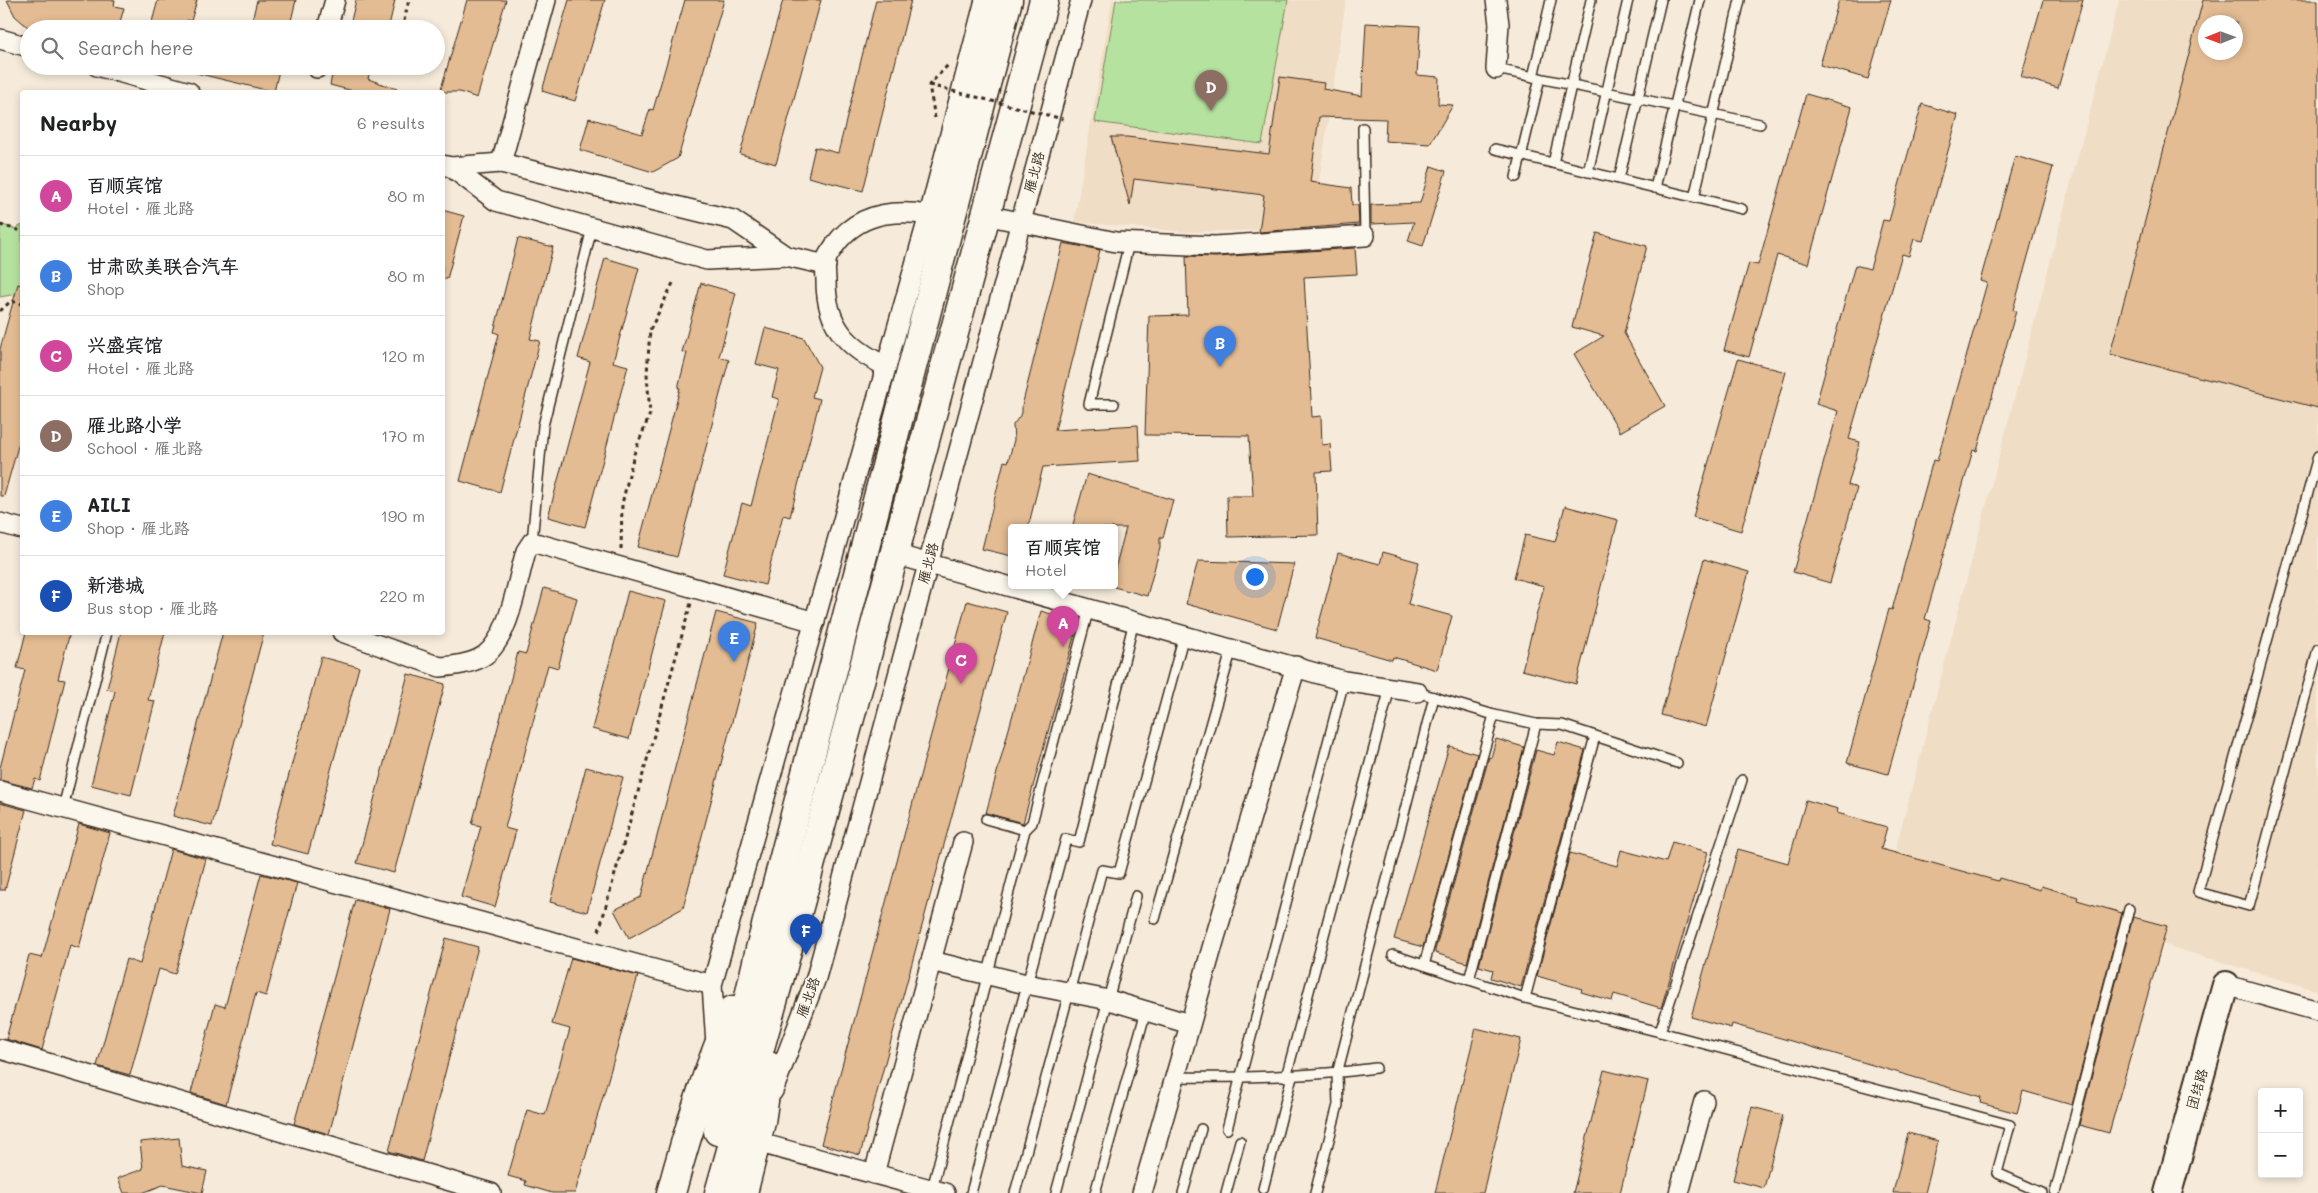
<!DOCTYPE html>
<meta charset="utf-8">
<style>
:root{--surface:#fff;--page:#f2f2f2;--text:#202124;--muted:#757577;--line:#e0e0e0;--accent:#1f6fb2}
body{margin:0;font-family:Mali,"LXGW WenKai TC",sans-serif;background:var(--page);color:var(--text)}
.controls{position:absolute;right:15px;bottom:15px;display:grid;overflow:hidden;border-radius:5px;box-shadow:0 2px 8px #0003}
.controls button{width:45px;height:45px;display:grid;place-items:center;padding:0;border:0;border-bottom:1px solid var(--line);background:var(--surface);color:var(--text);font:25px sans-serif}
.compass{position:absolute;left:2198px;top:15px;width:45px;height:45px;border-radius:50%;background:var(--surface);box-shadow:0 2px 8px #0003;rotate:269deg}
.you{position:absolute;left:1254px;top:576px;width:18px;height:18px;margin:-12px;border:4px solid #fff;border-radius:50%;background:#1a73e8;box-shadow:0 0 0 8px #1a73e833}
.badge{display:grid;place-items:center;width:32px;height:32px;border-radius:50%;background:var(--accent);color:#fff;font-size:16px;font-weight:700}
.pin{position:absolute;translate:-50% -41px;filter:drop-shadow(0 1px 2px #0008)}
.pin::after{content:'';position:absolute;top:26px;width:18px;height:15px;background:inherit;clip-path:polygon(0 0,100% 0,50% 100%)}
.popup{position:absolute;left:1008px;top:524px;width:110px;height:65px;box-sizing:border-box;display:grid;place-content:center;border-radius:5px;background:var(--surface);filter:drop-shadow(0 1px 4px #0005);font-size:16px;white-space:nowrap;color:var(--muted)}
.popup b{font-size:19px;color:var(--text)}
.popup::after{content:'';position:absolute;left:50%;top:100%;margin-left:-10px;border:10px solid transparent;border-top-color:var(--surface)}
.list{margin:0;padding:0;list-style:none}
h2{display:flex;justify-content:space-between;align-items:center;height:65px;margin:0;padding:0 20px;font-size:21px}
h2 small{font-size:16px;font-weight:400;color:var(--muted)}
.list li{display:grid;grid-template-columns:32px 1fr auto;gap:15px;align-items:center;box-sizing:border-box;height:80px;padding:0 20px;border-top:1px solid var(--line)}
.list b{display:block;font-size:19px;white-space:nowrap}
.list p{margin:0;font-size:16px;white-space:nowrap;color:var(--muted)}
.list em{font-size:16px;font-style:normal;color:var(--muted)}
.icon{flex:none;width:28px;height:28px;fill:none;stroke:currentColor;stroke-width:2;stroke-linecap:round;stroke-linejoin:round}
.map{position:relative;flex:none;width:2318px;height:1193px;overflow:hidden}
.search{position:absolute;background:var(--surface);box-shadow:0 2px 8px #0003;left:20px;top:20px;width:425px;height:55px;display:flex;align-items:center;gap:12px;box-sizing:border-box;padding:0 18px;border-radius:28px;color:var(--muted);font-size:19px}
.panel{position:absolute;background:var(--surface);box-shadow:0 2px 8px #0003;left:20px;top:90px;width:425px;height:545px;border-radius:5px}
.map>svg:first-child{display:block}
</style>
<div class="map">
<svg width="2318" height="1193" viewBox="0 0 2318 1193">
<rect width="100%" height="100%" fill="#f6ebda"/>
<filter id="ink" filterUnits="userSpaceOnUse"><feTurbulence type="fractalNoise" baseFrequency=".02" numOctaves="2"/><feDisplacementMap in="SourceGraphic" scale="10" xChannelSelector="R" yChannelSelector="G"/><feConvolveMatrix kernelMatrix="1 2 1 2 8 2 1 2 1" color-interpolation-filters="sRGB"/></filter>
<g filter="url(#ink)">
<g fill="#f0ddc5" fill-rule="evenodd">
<path d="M 1112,0 L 1346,0 L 1312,229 L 1187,232 L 1074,222 Z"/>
<path d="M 2119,0 L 2318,0 L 2318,991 L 1892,863 ZM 2206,22 L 2236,22 L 2236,52 L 2206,52 Z"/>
</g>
<g fill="#b6e2a0" stroke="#78865f">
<path d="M 1116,0 L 1288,0 L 1262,144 L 1095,122 Z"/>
<path d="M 0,224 L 15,229 L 22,225 L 22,293 L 0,297 Z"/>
</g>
<g fill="#e3bc93" stroke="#3b2a1e" fill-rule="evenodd">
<path d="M 7,0 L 115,0 L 114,6 L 124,8 L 118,29 L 30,29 L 15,16 Z"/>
<path d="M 158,0 L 197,0 L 191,21 L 187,20 L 185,29 L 150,29 Z"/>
<path d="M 257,0 L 296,0 L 289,29 L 250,29 Z"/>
<path d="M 356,0 L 395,0 L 389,26 L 381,24 L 380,29 L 349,29 Z"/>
<path d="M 467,0 L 506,0 L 477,98 L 460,92 L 440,92 Z"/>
<path d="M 569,0 L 605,0 L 575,101 L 542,91 Z"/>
<path d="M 685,0 L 724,0 L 678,158 L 653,172 L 580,150 L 589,118 L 642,134 L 650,109 L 653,110 Z"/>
<path d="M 783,0 L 821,0 L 776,164 L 740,154 Z"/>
<path d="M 876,0 L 911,0 L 863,191 L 808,177 L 815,147 L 838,153 Z"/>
<path d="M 1839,0 L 1891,0 L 1868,79 L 1820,65 Z"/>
<path d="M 2043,0 L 2083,0 L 2058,88 L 2021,77 Z"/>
<path d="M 2203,0 L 2318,0 L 2318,408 L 2110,354 ZM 2206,22 L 2236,22 L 2236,52 L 2206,52 Z"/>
<path d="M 1366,23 L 1420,26 L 1417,75 L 1439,77 L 1438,104 L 1453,105 L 1430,144 L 1385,141 L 1386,119 L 1319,117 L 1310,182 L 1351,188 L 1352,205 L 1358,205 L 1359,224 L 1259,232 L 1264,195 L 1134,179 L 1130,205 L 1111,137 L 1127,137 L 1269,154 L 1280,77 L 1324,83 L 1323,89 L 1362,96 Z"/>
<path d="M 192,66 L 280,66 L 274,92 L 192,72 Z"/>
<path d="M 334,66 L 371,66 L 368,79 L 400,90 L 400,92 L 357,92 L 330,85 Z"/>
<path d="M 1806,94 L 1852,107 L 1808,264 L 1777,255 L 1749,357 L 1724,350 L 1749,263 L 1758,265 Z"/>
<path d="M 1922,104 L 1958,115 L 1923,241 L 1914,239 L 1909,256 L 1902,254 L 1849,439 L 1860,442 L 1848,485 L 1857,488 L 1830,583 L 1793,572 L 1838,411 L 1816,404 L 1855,265 L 1870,269 L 1883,220 L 1889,221 Z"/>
<path d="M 2015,156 L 2053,167 L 2013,310 L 2016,311 L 1977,451 L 1973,450 L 1925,619 L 1931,621 L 1888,774 L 1847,763 L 1889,609 L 1892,610 L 1933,460 L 1937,461 L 1987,283 L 1980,281 Z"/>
<path d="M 1431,166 L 1446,171 L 1423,246 L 1408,241 L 1414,222 L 1371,224 L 1371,205 L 1420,203 Z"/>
<path d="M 442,210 L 464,216 L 447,279 L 442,279 Z"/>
<path d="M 1597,233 L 1647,246 L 1624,333 L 1665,406 L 1620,432 L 1574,354 L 1604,336 L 1572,327 Z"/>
<path d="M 518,238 L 553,247 L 530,339 L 540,341 L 500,492 L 460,481 L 499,334 L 494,332 Z"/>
<path d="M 1063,243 L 1100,250 L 1055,430 L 1138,425 L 1140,461 L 1043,467 L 1028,528 L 1012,528 L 1012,556 L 982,549 L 1004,461 L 1008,462 L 1014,440 L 1013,425 L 1022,413 L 1022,406 Z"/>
<path d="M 1355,248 L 1357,274 L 1304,277 L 1312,417 L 1321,416 L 1322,445 L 1330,444 L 1332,471 L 1316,472 L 1318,535 L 1228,537 L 1227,496 L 1253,496 L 1249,436 L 1145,435 L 1149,316 L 1188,315 L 1186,256 L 1216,257 Z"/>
<path d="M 605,258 L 639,268 L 613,362 L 628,366 L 585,527 L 548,517 L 590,362 L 578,358 Z"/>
<path d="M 701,283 L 736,293 L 719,357 L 729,360 L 677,557 L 638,547 L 680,388 L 678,388 L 687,353 L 682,352 Z"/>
<path d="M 18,284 L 22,285 L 22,432 L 4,496 L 0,496 L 0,349 Z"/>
<path d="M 765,328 L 804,338 L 820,367 L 812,397 L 820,399 L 790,517 L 783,515 L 765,585 L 723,574 L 742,503 L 751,506 L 779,399 L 772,397 L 779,370 L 756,364 Z"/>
<path d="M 1738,359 L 1786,372 L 1741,531 L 1693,517 Z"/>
<path d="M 1087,474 L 1173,500 L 1163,538 L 1160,538 L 1160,548 L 1147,596 L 1114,587 L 1114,572 L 1126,528 L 1072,528 Z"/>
<path d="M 1565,506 L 1618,520 L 1576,684 L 1522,670 L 1544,586 L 1514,578 L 1525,535 L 1555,542 Z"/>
<path d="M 1383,552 L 1419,562 L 1408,604 L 1452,616 L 1437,670 L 1393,657 L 1392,660 L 1315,638 L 1338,553 L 1380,564 Z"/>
<path d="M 1704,559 L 1749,572 L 1706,727 L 1661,715 Z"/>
<path d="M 1198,561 L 1294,564 L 1277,629 L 1186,604 Z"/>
<path d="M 544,588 L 577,598 L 558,668 L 548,665 L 505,828 L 516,831 L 495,907 L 461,897 L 481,826 L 472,824 L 518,652 L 526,654 Z"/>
<path d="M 628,591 L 666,601 L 629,739 L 592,729 Z"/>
<path d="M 967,601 L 1007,612 L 860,1155 L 821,1144 Z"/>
<path d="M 1041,611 L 1078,622 L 1023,823 L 986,813 Z"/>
<path d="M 716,612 L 758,623 L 683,908 L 629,938 L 614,910 L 641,897 Z"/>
<path d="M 26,632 L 70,632 L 58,679 L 65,680 L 40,781 L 35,779 L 32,788 L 0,780 L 0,768 L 25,670 L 17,668 Z"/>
<path d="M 121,632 L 165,632 L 148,700 L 155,701 L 131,795 L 91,785 L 115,691 L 107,689 Z"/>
<path d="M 223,632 L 264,632 L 212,826 L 173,816 Z"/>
<path d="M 321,657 L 359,667 L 308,854 L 270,844 Z"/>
<path d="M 408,674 L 445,684 L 394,873 L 357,863 Z"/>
<path d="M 1496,739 L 1524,747 L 1467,963 L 1435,953 L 1435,950 L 1489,757 L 1491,758 Z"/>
<path d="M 1558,742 L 1585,750 L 1521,987 L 1491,978 L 1493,970 L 1479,966 L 1536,750 L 1554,755 Z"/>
<path d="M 1449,746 L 1477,754 L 1423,947 L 1394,939 Z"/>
<path d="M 586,767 L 623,777 L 587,912 L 550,902 Z"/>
<path d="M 1806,800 L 1838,809 L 1837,813 L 1887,827 L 1881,849 L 1998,881 L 1999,878 L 2040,890 L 2041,886 L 2078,897 L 2077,900 L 2122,913 L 2072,1105 L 2023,1091 L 2017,1113 L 1980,1103 L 1981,1097 L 1791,1041 L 1732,1024 L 1731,1028 L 1691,1017 L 1738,849 L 1788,863 Z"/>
<path d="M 0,803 L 26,810 L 5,890 L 0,890 Z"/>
<path d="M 79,824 L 110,833 L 79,948 L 70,945 L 42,1050 L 6,1039 L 29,955 L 42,958 Z"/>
<path d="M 1672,842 L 1708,852 L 1661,1008 L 1614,994 L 1612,1001 L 1581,992 L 1582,989 L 1537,976 L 1570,853 L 1617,866 L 1621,850 L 1666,862 Z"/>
<path d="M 171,849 L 206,859 L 175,974 L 159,969 L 130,1075 L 97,1066 L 126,959 L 140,964 Z"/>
<path d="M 261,874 L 297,883 L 266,996 L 256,993 L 226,1104 L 191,1093 L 215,1004 L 225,1007 Z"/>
<path d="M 355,900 L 390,909 L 329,1134 L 294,1124 Z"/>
<path d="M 2133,917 L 2167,926 L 2109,1133 L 2079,1125 Z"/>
<path d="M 446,938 L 478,947 L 422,1161 L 389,1151 Z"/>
<path d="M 571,958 L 638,976 L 575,1193 L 552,1193 L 525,1185 L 526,1181 L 508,1176 L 527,1110 L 545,1115 L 570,1029 L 552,1024 Z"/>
<path d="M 1476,1028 L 1521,1039 L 1489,1167 L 1483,1193 L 1435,1193 Z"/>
<path d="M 1604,1070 L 1648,1081 L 1620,1193 L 1573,1193 Z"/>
<path d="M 1752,1107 L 1783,1115 L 1764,1188 L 1733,1180 Z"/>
<path d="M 1908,1133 L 1938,1141 L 1925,1193 L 1893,1193 Z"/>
<path d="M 179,1138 L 182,1166 L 207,1171 L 202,1193 L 163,1185 L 142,1193 L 124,1193 L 118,1178 L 143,1169 L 140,1142 Z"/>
</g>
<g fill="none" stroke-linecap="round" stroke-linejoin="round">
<defs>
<g id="lane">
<path d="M 1496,69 L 1760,124"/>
<path d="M 1533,77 L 1551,0"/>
<path d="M 1363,128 L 1365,236"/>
<path d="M 1495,149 L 1742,209"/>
<path d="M 1553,163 L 1591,0"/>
<path d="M 1588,172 L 1628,0"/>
<path d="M 1516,177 L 1540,78"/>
<path d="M 1619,179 L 1661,0"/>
<path d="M 1655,188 L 1700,0"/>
<path d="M 1694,198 L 1740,0"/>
<path d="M 1114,404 L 1089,404 L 1129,243"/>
<path d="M 2318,456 L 2198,892 L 2249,906 L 2318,649"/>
<path d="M 532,542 L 543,426 L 592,228"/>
<path d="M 1417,692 L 1494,715 L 1424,965"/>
<path d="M 1494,715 L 1536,724 L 1562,725 L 1677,763"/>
<path d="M 63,808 L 107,632"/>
<path d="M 1025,830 L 1032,823 L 1089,608"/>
<path d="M 1155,919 L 1232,648"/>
<path d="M 1393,955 L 1525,998 L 1660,1032 L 1742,780"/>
<path d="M 1469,980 L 1536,724"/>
<path d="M 1525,998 L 1595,736"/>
<path d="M 1660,1032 L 2010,1125 L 1997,1173 L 2042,1193"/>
<path d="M 1175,1077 C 1243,1078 1309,1077 1376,1068"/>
<path d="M 1286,1077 L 1390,688"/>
<path d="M 1227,1129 L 1344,681"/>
<path d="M 932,1189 L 1025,830 L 986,819"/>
<path d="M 1263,1189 L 1292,1076"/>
<path d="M 971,1193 L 1066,839 L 1079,842 L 1134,621"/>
<path d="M 1015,1193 L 1102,870 L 1119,873 L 1184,635"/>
<path d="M 1056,1193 L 1136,896"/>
<path d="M 1095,1193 L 1146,1011"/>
<path d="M 1183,1193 L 1201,1129"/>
<path d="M 1226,1193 L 1240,1141"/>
<path d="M 1315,1193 L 1338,1105 L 1337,1074 L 1434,697"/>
<path d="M 2055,1193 L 2129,909"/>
</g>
<g id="street">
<path d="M 1496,0 L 1499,24 L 1496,69"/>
<path d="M 327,29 L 335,0"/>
<path d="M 0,39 L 29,47"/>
<path d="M 97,66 L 189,92"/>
<path d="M 317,68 L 317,66"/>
<path d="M 501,163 L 546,0"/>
<path d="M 442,165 L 451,167 L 501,163 L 733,220 L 786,256 L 826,265"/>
<path d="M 451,167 L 496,201 L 707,260 L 786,256"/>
<path d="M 985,215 L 1116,242 L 1215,246 L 1365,236"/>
<path d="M 886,366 C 847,348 826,325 826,281 C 826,274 824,264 827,258 C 828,254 833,249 835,245 C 858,213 893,209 929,215"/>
<path d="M 0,523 L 22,529"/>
<path d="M 894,554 L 1344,681 L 1417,692"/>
<path d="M 342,632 L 440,667 C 454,666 473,664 485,655 C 510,636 517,581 526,551 L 532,542 L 815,622"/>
<path d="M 0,791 L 712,985"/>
<path d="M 931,961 L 1026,984 L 1109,1000 L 1190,1024"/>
<path d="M 2226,985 L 2318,1011"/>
<path d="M 716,1044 L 712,985 L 929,215 L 985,0"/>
<path d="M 0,1049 L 491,1193"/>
<path d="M 773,1091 L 816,978 L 1081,0"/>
<path d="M 756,1142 L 945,1193"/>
<path d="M 874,1174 L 963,842"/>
<path d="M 1142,1193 L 1214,941 L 1296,666"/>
<path d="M 1679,1193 L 1704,1101"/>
</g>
<path id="secondary" d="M 2168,1193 L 2226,985"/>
<g id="primary">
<path d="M 718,1131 L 760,949 L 1008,0"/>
<path d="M 671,1193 C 688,1130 707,1070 733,1010"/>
<path d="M 719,1193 L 783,966 L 1044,0"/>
<path d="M 743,1193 L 761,1122 L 769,1066"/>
</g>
</defs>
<use href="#lane" stroke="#3b2a1e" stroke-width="12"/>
<use href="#street" stroke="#3b2a1e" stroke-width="22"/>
<use href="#secondary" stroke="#3b2a1e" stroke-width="30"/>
<use href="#primary" stroke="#3b2a1e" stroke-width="31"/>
<g stroke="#3b2a1e" stroke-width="3" stroke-dasharray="4 4" stroke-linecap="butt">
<path d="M 402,29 L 409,0"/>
<path d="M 390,70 L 391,66"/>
<path d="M 935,118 L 929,85 L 950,63"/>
<path d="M 0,225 L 22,231"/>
<path d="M 0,311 L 11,301 L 22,304"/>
<path d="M 621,549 L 622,504 L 634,454 L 650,414 L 647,374 L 650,330 L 673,283"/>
<path d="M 599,931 L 691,603"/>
</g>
<use href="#lane" stroke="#fbf7ec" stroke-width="9"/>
<use href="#street" stroke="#fbf7ec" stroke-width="19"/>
<use href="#secondary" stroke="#fbf7ec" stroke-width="26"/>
<use href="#primary" stroke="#fbf7ec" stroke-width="28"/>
<path stroke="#3b2a1e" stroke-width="3" stroke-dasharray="4 4" stroke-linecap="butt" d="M 929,85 L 1063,119"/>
</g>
</g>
<g text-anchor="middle" stroke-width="4" stroke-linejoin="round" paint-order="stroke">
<g font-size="14" fill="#3b2a1e" stroke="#fbf7ec">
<text transform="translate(1034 172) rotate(-75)" y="5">雁北路</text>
<text transform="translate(928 563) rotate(-75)" y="5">雁北路</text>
<text transform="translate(808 997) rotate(-70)" y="5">雁北路</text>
<text transform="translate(2197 1089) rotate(-74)" y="5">团结路</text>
</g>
</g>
</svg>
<div class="controls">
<button>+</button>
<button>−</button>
</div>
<svg class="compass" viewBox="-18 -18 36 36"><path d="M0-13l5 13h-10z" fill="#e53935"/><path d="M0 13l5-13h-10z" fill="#757577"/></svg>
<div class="you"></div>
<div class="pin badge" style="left:1063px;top:647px;background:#d1479c">A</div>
<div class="popup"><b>百顺宾馆</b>Hotel</div>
<div class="pin badge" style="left:1220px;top:367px;background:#3f7fe0">B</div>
<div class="pin badge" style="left:961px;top:684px;background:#d1479c">C</div>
<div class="pin badge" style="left:1211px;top:111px;background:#8d6e63">D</div>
<div class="pin badge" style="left:734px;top:662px;background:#3f7fe0">E</div>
<div class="pin badge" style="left:806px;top:955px;background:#1a4fb4">F</div>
<div class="search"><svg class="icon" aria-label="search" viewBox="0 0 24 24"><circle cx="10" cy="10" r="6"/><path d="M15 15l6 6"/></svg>Search here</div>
<section class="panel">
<h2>Nearby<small>6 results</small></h2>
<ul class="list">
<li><span class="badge" style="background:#d1479c">A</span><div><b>百顺宾馆</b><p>Hotel · 雁北路</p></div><em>80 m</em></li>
<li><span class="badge" style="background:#3f7fe0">B</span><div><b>甘肃欧美联合汽车</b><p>Shop</p></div><em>80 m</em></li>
<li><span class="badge" style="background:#d1479c">C</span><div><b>兴盛宾馆</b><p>Hotel · 雁北路</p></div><em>120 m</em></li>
<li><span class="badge" style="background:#8d6e63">D</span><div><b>雁北路小学</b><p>School · 雁北路</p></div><em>170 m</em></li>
<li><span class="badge" style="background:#3f7fe0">E</span><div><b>AILI</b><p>Shop · 雁北路</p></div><em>190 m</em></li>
<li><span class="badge" style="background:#1a4fb4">F</span><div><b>新港城</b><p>Bus stop · 雁北路</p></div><em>220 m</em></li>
</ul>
</section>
</div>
